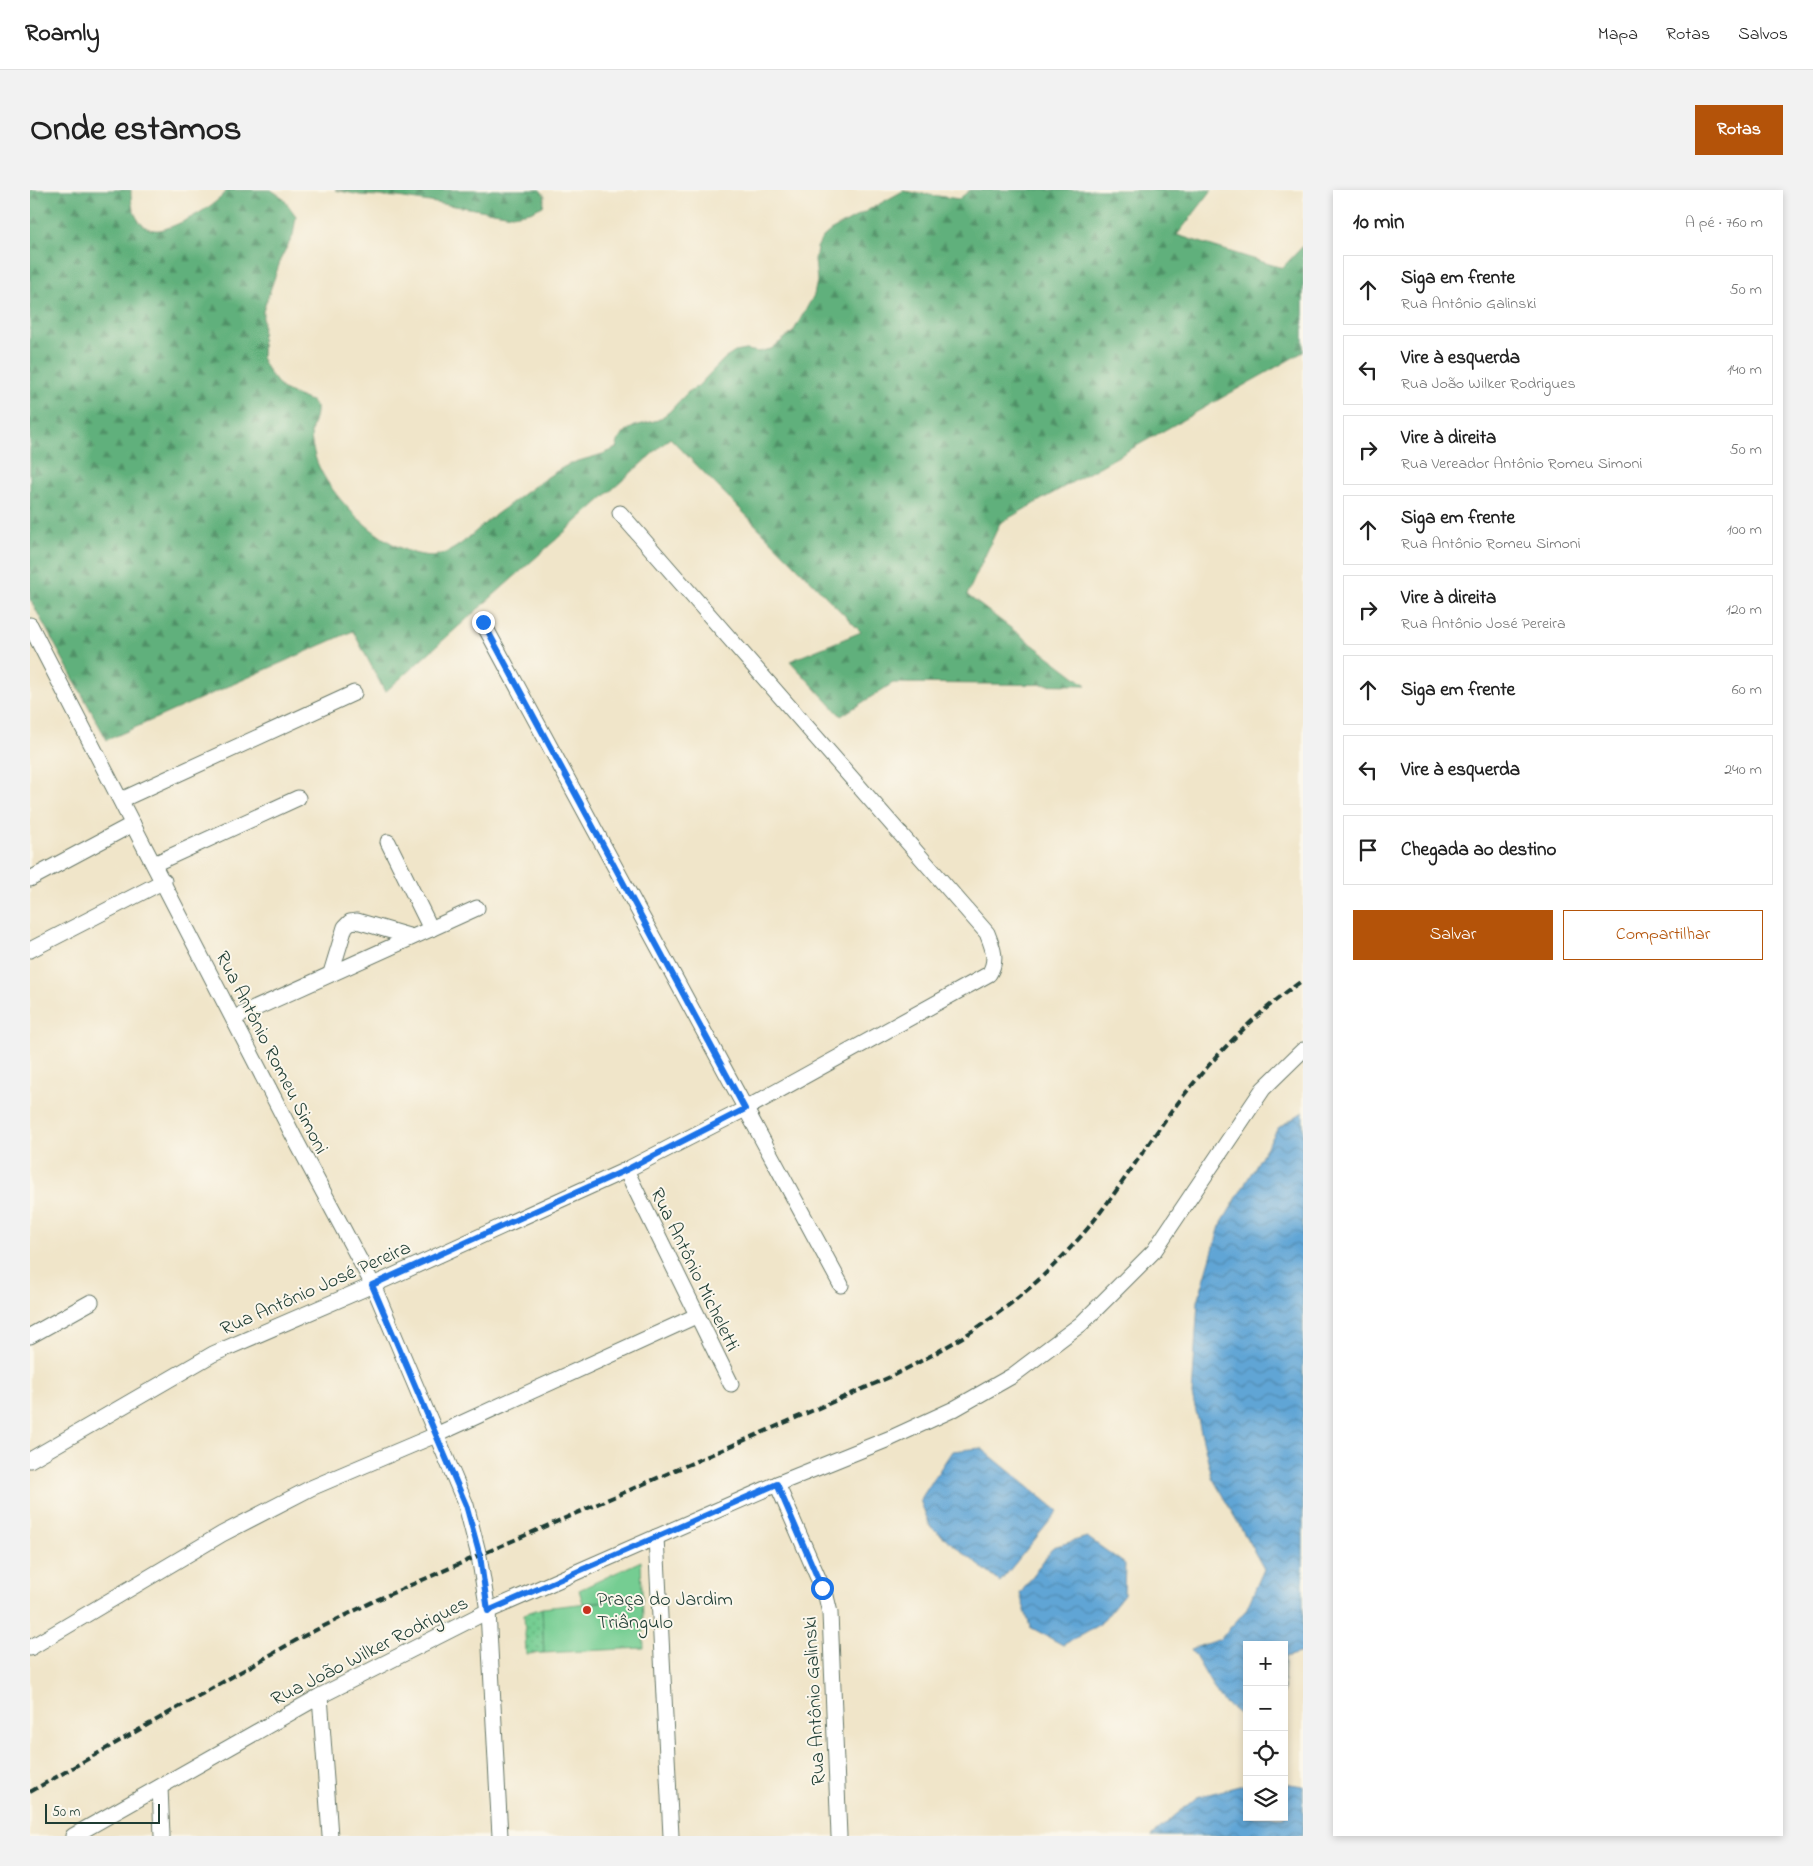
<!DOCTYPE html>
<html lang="pt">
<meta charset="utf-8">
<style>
:root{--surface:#fff;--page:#f2f2f2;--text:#222;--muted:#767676;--line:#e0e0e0;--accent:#b45309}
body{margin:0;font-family:"Indie Flower",sans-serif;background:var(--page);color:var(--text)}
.controls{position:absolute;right:15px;bottom:15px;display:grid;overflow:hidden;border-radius:0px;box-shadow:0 2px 8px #0003}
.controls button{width:45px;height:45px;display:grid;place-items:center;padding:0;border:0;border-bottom:1px solid var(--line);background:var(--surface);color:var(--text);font:25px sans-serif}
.scale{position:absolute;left:15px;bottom:12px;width:115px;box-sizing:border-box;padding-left:5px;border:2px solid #1f3d34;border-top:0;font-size:14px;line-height:18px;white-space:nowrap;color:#1f3d34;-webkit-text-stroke:4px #fbf7ec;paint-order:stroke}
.stop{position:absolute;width:15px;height:15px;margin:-11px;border:4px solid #1a73e8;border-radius:50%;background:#fff}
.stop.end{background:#1a73e8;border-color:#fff;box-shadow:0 1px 5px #0008}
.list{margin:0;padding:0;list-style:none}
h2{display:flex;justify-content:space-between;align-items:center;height:65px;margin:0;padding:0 20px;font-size:21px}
h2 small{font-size:16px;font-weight:400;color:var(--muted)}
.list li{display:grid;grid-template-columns:32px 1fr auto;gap:15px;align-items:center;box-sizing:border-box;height:70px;margin:0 10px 10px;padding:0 10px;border:1px solid var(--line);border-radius:0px}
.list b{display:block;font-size:19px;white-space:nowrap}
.list p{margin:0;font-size:16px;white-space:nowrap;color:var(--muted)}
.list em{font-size:16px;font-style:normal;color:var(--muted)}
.actions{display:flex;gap:10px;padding:15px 20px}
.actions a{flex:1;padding:11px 0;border:1px solid var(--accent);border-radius:0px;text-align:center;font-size:18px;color:var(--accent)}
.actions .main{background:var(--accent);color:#fff}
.icon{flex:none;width:28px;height:28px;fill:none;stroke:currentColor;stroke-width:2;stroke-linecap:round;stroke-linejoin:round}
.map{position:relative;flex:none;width:1273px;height:1646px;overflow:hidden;border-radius:0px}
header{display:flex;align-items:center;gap:30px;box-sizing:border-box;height:70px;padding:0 25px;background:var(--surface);border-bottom:1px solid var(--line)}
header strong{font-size:24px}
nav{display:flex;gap:28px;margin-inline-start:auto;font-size:18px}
.intro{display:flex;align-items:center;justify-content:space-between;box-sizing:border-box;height:120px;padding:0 30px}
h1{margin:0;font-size:35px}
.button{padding:12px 22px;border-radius:0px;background:var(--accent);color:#fff;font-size:18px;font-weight:700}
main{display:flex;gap:30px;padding:0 30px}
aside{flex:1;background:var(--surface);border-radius:0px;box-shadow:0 2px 8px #0003}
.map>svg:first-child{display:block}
</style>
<header>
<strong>Roamly</strong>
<nav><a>Mapa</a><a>Rotas</a><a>Salvos</a></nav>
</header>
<div class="intro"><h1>Onde estamos</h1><a class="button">Rotas</a></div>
<main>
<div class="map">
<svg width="1273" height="1646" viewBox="0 0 1273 1646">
<defs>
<pattern id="green-dots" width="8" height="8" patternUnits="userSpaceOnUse" patternTransform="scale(1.25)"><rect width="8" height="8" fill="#75cd92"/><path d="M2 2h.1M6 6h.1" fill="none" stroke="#5fa878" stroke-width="1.8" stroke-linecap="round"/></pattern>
<pattern id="forest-firs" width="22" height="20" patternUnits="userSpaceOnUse" patternTransform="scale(1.25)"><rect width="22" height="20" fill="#60b07c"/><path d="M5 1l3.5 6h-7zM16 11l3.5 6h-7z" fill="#4f9066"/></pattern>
<pattern id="water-waves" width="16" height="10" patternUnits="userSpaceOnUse" patternTransform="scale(1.25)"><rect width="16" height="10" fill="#60a5d5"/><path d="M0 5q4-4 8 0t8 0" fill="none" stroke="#4f88ae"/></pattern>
</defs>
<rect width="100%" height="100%" fill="#fbf7ec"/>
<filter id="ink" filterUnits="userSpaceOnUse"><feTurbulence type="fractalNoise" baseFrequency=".02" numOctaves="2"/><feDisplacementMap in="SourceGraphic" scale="10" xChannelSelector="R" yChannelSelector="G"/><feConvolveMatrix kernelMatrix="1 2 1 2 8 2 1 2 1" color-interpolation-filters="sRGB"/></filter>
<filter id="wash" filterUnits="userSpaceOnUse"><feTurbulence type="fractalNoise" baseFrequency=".0096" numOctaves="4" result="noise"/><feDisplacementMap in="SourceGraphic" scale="20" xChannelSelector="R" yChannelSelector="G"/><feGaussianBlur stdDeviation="1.12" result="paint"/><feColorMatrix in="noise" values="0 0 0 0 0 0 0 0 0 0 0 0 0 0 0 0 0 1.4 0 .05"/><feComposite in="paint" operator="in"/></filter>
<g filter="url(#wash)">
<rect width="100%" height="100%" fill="#f0e5c9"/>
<path fill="url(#green-dots)" stroke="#4a8563" d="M 512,1418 L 514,1463 L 496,1464 L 494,1424 Z"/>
<g fill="url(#forest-firs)" stroke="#407658">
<path d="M 0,0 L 101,0 C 100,15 106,38 124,40 C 138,43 190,14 197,0 L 241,0 L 252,7 L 266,26 L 263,46 L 252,66 L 233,121 L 232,169 L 238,181 L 253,200 L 281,211 L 286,217 C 287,227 282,234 281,243 C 281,251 283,259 285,266 C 296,306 364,373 408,365 C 429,361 447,338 464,326 C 486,310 508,292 532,278 C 549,268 569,268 586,258 L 589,249 L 596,241 L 605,236 L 628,230 L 639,222 L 658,202 L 668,196 L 694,169 L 705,162 L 716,160 L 729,162 L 741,159 L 763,142 L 784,105 L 787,91 L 785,70 L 787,58 L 792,48 L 800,41 L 873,1 L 929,9 L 940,0 L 1182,0 L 1147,45 L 1252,78 L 1273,56 L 1273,162 L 970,333 L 937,405 L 1056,495 L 863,493 L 811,526 L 760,471 L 831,442 L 640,248 L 355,502 L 323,441 L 77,550 L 0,409 Z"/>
<path d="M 305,0 L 510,0 L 515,6 L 513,16 L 500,22 L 482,25 L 368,7 L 330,5 Z"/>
</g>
<path fill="#75cd92" stroke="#4a8563" d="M 611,1371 L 614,1458 L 514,1463 L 512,1418 L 576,1411 L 553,1413 L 549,1400 Z"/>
<g fill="url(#water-waves)" stroke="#407184">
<path d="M 1273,922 L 1273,1462 L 1255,1467 L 1254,1503 L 1254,1455 L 1217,1455 L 1217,1531 L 1190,1509 L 1161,1459 L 1190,1449 L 1216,1420 L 1234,1379 L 1182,1287 L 1162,1205 L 1168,1111 L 1190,1036 L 1248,938 Z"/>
<path d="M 951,1258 L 1028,1321 L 970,1392 L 900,1336 L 890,1310 L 922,1261 Z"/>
<path d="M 1057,1347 L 1095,1374 L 1094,1404 L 1070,1434 L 1033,1455 L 1000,1437 L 990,1404 L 1023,1357 Z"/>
<path d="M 1254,1593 L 1273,1596 L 1273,1646 L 1121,1646 L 1167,1607 L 1217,1594 L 1217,1627 L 1254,1627 Z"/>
</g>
</g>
<g filter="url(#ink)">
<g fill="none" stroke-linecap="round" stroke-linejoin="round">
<defs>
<g id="minor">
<path d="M 453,433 L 811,1095"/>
<path d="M 0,435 L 264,947 L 343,1095 L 436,1315 L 449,1366 L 458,1421 L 470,1646"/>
<path d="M 91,610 L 324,503"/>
<path d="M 358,652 L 401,739"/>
<path d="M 124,674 L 268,608"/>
<path d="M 0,689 L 103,634"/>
<path d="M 0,760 L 134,691"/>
<path d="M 301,783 L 315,737 L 320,732 L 327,731 L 382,747"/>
<path d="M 204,828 L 447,718"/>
<path d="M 596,980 L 701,1194"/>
<path d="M 0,1146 L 61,1112"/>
<path d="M 0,1270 L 183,1164 L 343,1095 L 596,980 L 715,919 L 959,784 C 968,770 963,758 957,743 L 590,323"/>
<path d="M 747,1294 L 796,1406 L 800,1423 L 809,1646"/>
<path d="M 626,1347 L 641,1646"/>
<path d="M 0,1458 L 192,1344 L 281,1298 L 408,1244 L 666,1126"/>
<path d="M 290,1506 L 300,1646"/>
<path d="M 130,1597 L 132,1646"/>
<path d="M 43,1646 L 290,1506 L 458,1421 L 747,1294 L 861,1248 L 924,1219 L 982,1186 L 1051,1134 L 1124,1061 L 1233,899 L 1273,860"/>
</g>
</defs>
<use href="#minor" stroke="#687868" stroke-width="17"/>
<use href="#minor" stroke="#fff" stroke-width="15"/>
<path stroke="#1f3d34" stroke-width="4" stroke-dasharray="8 4" stroke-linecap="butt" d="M 0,1602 L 270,1448 L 344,1411 L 860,1187 C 942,1146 998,1109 1058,1038 C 1089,1000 1115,957 1144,918 C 1181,869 1223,825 1273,790"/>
</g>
</g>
<g fill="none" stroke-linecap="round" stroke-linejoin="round" filter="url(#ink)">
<path stroke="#1a73e8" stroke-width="6" d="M 453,432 L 715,919 L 596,980 L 342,1095 L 436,1315 L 450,1366 L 458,1421 L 747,1294 L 792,1398"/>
</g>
<circle fill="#c8321e" stroke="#fbf7ec" stroke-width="2" cx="557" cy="1420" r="5"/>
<g text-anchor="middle" stroke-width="4" stroke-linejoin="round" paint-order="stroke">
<g font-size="20" fill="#1f3d34" stroke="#fbf7ec">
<text transform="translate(243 862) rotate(63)" y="7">Rua Antônio Romeu Simoni</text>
<text transform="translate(666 1079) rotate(64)" y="7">Rua Antônio Micheletti</text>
<text transform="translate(285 1097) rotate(-24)" y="7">Rua Antônio José Pereira</text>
<text transform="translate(339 1460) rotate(-27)" y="7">Rua João Wilker Rodrigues</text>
<text transform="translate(783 1511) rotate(-93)" y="7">Rua Antônio Galinski</text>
</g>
<g font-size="20" fill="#1f3d34" stroke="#fbf7ec" text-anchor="start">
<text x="567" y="1415">Praça do Jardim<tspan x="567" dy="23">Triângulo</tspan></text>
</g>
</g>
</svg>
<div class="controls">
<button>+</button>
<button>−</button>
<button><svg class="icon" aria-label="locate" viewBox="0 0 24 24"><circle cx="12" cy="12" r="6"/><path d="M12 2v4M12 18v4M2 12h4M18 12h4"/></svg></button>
<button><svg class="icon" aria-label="layers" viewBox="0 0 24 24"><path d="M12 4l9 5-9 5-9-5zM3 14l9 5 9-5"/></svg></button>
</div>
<div class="scale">50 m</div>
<div class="stop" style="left:792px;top:1398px"></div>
<div class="stop end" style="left:453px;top:432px"></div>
</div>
<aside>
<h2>10 min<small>A pé · 760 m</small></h2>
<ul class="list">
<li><svg class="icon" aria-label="ahead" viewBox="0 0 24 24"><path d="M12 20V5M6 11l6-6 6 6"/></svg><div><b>Siga em frente</b><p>Rua Antônio Galinski</p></div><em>50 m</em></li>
<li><svg class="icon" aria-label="left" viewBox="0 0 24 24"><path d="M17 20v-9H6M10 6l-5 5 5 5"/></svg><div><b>Vire à esquerda</b><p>Rua João Wilker Rodrigues</p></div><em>140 m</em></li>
<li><svg class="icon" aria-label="right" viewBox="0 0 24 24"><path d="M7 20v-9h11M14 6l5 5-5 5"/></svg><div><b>Vire à direita</b><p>Rua Vereador Antônio Romeu Simoni</p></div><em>50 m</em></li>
<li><svg class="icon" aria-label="ahead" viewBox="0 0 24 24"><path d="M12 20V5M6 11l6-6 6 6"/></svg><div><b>Siga em frente</b><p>Rua Antônio Romeu Simoni</p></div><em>100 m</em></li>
<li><svg class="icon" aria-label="right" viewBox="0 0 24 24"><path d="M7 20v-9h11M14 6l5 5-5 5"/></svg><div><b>Vire à direita</b><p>Rua Antônio José Pereira</p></div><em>120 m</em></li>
<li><svg class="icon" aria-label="ahead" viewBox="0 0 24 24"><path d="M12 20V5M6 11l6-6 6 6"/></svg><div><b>Siga em frente</b></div><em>60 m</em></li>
<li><svg class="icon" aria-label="left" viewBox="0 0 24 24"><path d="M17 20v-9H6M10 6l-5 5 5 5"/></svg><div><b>Vire à esquerda</b></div><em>240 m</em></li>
<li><svg class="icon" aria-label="arrive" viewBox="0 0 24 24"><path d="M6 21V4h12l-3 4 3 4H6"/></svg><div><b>Chegada ao destino</b></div></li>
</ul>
<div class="actions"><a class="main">Salvar</a><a>Compartilhar</a></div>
</aside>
</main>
